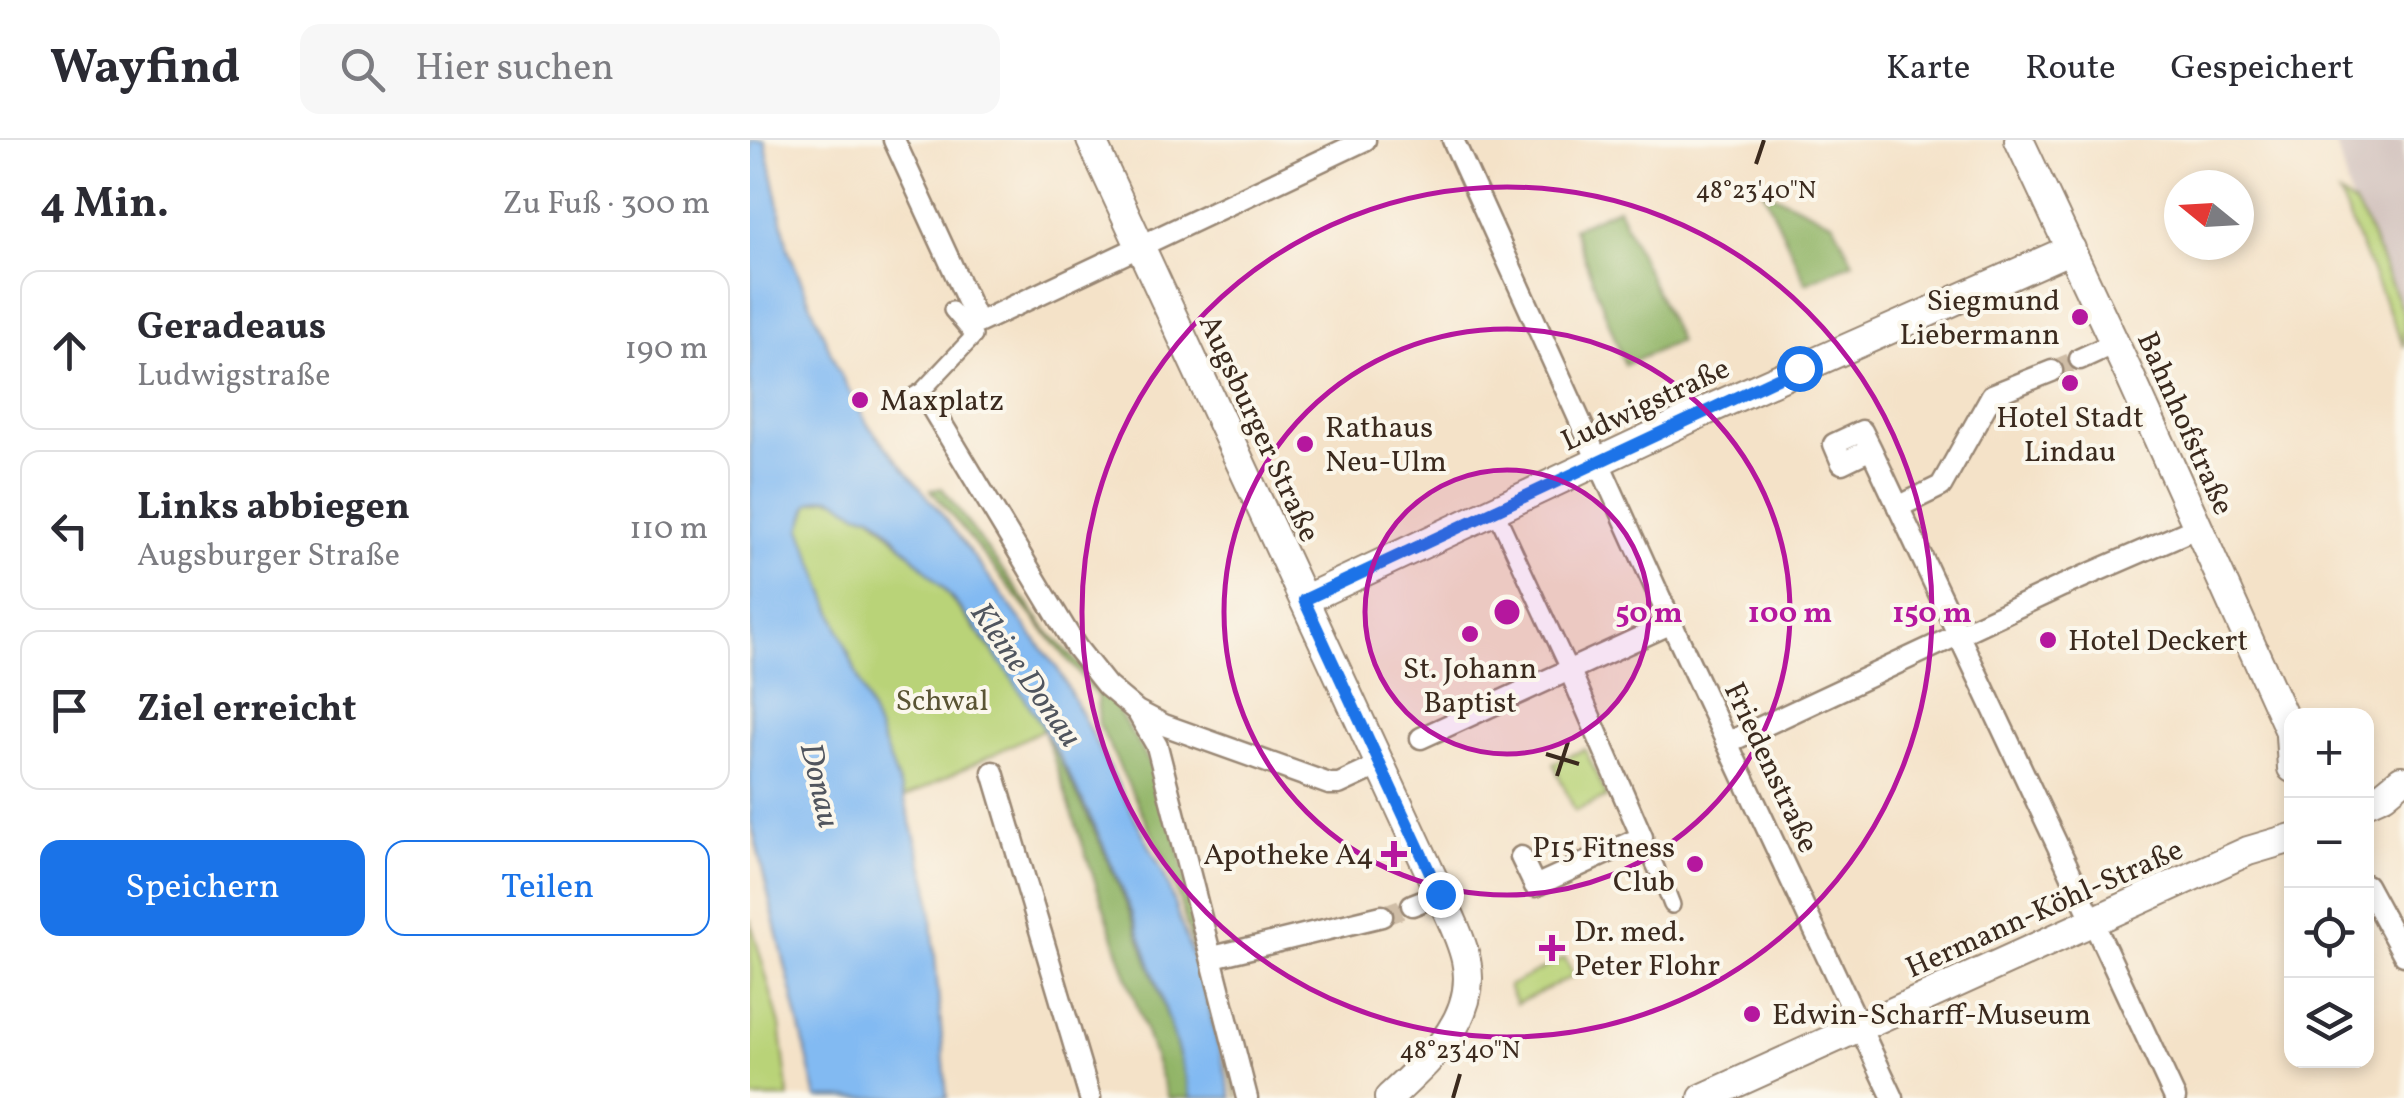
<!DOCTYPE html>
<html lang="de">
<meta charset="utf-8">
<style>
:root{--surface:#fff;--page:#f7f7f7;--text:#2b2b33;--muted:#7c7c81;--line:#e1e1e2;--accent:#1a73e8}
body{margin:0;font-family:Vollkorn,serif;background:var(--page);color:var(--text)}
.controls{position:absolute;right:30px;bottom:30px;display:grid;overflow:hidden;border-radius:20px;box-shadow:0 5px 15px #0003}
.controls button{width:90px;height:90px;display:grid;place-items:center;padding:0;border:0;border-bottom:2px solid var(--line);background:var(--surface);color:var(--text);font:50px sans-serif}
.compass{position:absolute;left:1414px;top:30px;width:90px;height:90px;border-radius:50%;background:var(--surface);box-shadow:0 5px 15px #0003;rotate:288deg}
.stop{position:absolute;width:30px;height:30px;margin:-22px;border:8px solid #1a73e8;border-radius:50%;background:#fff}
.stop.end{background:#1a73e8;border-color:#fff;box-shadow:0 2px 10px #0008}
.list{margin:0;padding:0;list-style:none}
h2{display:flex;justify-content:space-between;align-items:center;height:130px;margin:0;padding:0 40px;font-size:42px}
h2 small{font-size:32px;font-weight:400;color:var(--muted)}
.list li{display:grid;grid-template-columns:65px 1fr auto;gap:30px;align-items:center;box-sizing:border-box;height:160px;margin:0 20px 20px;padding:0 20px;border:2px solid var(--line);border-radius:20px}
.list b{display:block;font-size:38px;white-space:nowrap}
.list p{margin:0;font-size:32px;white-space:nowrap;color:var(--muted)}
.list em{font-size:32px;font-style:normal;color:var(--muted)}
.actions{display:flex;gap:20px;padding:30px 40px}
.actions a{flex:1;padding:22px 0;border:2px solid var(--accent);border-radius:20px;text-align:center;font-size:35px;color:var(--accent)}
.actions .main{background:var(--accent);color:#fff}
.icon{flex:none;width:55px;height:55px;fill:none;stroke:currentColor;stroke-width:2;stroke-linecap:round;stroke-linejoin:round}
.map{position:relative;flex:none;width:1654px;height:958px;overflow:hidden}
header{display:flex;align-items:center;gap:60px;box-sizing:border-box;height:140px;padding:0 50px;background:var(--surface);border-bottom:2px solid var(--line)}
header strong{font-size:48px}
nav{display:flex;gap:55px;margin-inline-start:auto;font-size:35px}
.search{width:700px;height:90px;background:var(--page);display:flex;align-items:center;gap:25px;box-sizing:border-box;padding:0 35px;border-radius:20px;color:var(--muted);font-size:38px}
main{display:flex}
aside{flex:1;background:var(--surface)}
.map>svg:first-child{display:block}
</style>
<header>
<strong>Wayfind</strong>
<div class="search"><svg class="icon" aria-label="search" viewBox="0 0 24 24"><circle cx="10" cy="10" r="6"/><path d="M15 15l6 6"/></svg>Hier suchen</div>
<nav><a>Karte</a><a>Route</a><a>Gespeichert</a></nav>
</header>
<main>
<aside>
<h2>4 Min.<small>Zu Fuß · 300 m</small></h2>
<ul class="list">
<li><svg class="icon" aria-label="ahead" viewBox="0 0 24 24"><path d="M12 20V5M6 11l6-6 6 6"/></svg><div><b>Geradeaus</b><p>Ludwigstraße</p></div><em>190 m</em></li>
<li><svg class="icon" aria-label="left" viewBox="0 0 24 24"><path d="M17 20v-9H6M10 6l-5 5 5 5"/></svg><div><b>Links abbiegen</b><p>Augsburger Straße</p></div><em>110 m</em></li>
<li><svg class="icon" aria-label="arrive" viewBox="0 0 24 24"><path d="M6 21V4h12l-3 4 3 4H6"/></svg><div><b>Ziel erreicht</b></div></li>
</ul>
<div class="actions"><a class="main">Speichern</a><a>Teilen</a></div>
</aside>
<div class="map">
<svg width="1654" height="958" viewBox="0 0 1654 958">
<rect width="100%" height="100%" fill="#fbf7ec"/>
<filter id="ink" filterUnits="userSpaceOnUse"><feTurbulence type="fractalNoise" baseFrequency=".01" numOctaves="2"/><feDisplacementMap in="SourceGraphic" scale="20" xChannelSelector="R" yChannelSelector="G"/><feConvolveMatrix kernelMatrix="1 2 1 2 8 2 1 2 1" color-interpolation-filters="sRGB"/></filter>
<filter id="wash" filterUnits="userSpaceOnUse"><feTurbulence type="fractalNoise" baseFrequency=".0048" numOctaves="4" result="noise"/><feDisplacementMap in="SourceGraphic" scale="40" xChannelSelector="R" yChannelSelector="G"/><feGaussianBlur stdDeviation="2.25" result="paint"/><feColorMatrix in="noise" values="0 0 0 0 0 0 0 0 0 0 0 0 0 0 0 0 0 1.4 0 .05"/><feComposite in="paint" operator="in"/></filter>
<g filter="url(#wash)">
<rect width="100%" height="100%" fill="#f4e2c8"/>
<path fill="#d0c0bb" d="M 1585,0 L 1654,0 L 1654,186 L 1603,68 Z"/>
<g fill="#b9d378" stroke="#7a7e4b" stroke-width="2.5">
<path d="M 1589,55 L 1605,65 L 1617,86 L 1654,175 L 1654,207 Z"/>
<path d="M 78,358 L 98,363 L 106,373 L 121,375 L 183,436 L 271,548 L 294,589 L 154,658 L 51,389 L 59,364 Z"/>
<path d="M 835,609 L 857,657 L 825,671 L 803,623 Z"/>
<path d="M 0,779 L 30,885 L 39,958 L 0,958 Z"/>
<path d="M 815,818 L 824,836 L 766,864 L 758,846 Z"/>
</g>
<g fill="#92b568" stroke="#667043" stroke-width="2.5">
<path d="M 1013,50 L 1083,82 L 1103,122 L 1056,143 Z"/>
<path d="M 868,68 L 929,201 L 875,225 L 823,88 Z"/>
<path d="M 192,348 L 295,488 L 359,556 L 414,646 L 488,958 L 421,732 L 349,585 L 347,556 L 181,350 Z"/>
<path d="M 295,593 C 359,709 407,830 441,958 L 418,958 Z"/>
</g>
<path fill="#82baf2" stroke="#5e7288" stroke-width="2.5" d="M 0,0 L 15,0 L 38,109 L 88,230 L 118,285 L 188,369 L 309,531 L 414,734 L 455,853 L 482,958 L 441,958 C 388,758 303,554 153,406 C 144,397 132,380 121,375 C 116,373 110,375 106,372 C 86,361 85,351 59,364 L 51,389 L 154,658 L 179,746 L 197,958 L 67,958 L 0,678 Z"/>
</g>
<g filter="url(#ink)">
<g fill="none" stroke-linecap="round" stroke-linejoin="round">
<g stroke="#cfbda6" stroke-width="20" stroke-dasharray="20 10" stroke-linecap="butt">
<path d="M 1302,231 L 1330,219"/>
<path d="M 632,776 L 662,765"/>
</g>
<defs>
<g id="pedestrian">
<path d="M 162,257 L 172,251 L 224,196 L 202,170"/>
<path d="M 745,370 L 820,531"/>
<path d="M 892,697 L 907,730"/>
<path d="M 917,752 L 922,765"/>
</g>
<g id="minor">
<path d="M 144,0 L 228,183 L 615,0"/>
<path d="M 703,0 L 930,502 L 1143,958"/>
<path d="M 1330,219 L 1365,203"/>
<path d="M 179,263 L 326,507 L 357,546 L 387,571 L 414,585 L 579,644 L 589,644 L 630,625"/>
<path d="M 1121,309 L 1092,323 L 1084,304 L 1112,291 L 1121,309 C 1223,526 1325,741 1425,958"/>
<path d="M 1148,367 L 1191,346 L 1242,255 L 1302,231"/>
<path d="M 388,573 L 407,606 L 497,958"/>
<path d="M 671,598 L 922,483"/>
<path d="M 977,603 L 1312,446 L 1448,387"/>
<path d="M 243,632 L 340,958"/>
<path d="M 771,717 L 785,746 L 892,697 L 820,531"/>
<path d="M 1616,745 L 1654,815"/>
<path d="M 662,765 L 690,754"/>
<path d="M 463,817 L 632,776"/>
</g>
<g id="tertiary">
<path d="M 341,0 L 690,754 C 699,775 711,797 716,820 C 729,879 677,922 639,958"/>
<path d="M 1269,0 L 1379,234 L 1542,596"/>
<path d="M 554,460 L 962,268 L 1321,109"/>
<path d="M 1540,595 L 1542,628"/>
<path d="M 1616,662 L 1634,654 L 1651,640"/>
<path d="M 953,958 L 1498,711 L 1542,698"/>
</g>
</defs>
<use href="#pedestrian" stroke="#988673" stroke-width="20"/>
<use href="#minor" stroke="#988673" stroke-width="25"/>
<use href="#tertiary" stroke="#988673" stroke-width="32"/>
<use href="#pedestrian" stroke="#fff" stroke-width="15"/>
<use href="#minor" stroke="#fff" stroke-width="20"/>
<use href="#tertiary" stroke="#fff" stroke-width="28"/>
</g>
</g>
<g fill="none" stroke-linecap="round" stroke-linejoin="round" filter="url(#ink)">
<path stroke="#1a73e8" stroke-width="12" d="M 690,754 L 554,460 L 1049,228"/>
</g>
<path fill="none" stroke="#3b2a1e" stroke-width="4" d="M 1006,24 L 1014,0M 796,614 L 829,624M 807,636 L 818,602M 703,958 L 710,934"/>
<circle cx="757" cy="472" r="142" fill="#b5179e" fill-opacity=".12"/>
<g fill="none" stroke="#b5179e" stroke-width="5">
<circle cx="757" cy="472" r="142"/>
<circle cx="757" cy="472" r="283"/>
<circle cx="757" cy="472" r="425"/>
</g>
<g fill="#b5179e" stroke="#fbf7ec" stroke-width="4">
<circle cx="1330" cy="177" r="10"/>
<circle cx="1320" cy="243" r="10"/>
<circle cx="110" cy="260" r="10"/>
<circle cx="555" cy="304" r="10"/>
<circle cx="720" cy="494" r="10"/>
<circle cx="1298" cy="500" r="10"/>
<path d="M639 699h10v10h10v10h-10v10h-10v-10h-10v-10h10z"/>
<circle cx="945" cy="724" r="10"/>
<path d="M797 793h10v10h10v10h-10v10h-10v-10h-10v-10h10z"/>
<circle cx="1002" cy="874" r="10"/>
</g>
<g text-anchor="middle" stroke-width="8" stroke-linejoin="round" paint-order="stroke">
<g font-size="30" fill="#3b2a1e" stroke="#fbf7ec" text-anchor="start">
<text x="1310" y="170" text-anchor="end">Siegmund<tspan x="1310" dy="34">Liebermann</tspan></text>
<text x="130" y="270">Maxplatz</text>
<text x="1320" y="287" text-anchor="middle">Hotel Stadt<tspan x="1320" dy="34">Lindau</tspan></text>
<text x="575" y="297">Rathaus<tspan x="575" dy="34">Neu-Ulm</tspan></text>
<text x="1318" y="510">Hotel Deckert</text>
<text x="720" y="538" text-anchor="middle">St. Johann<tspan x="720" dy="34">Baptist</tspan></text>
<text x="925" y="717" text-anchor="end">P15 Fitness<tspan x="925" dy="34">Club</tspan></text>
<text x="624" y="724" text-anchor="end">Apotheke A4</text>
<text x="824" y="801">Dr. med.<tspan x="824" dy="34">Peter Flohr</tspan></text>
<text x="1022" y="884">Edwin-Scharff-Museum</text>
</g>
<g font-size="30" fill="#3b2a1e" stroke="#fbf7ec">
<text transform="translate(895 264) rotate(-25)" y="10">Ludwigstraße</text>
<text transform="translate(1436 283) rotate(66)" y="10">Bahnhofstraße</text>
<text transform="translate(510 288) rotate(65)" y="10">Augsburger Straße</text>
<text transform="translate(1022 627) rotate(65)" y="10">Friedenstraße</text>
<text transform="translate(1294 768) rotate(-24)" y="10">Hermann-Köhl-Straße</text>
</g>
<g font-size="30" fill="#5a5434" stroke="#fbf7ec">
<text x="192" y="570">Schwal</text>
</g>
<g font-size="32" font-style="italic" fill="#50555e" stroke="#fbf7ec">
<text transform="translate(277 534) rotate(55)" y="11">Kleine Donau</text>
<text transform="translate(71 645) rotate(77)" y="11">Donau</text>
</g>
</g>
<g font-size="25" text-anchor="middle" fill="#3b2a1e" stroke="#fbf7ec" stroke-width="8" stroke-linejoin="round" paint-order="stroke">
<text x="1006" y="58">48°23'40"N</text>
<text x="710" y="918">48°23'40"N</text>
</g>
<circle cx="757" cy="472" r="15" fill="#b5179e" stroke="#fbf7ec" stroke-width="5"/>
<g font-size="30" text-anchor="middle" font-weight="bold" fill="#b5179e" stroke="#fbf7ec" stroke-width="8" stroke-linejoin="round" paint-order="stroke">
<text x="899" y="482">50 m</text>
<text x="1040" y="482">100 m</text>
<text x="1182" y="482">150 m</text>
</g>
</svg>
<div class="controls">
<button>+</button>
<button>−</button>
<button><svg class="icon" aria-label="locate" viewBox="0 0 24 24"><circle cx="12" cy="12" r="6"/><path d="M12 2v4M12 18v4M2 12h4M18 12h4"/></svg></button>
<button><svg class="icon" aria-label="layers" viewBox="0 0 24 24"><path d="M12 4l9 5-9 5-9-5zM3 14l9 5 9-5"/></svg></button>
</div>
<svg class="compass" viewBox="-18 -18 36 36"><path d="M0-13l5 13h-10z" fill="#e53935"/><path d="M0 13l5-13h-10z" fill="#7c7c81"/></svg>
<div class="stop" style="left:1049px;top:228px"></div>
<div class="stop end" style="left:690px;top:754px"></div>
</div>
</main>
